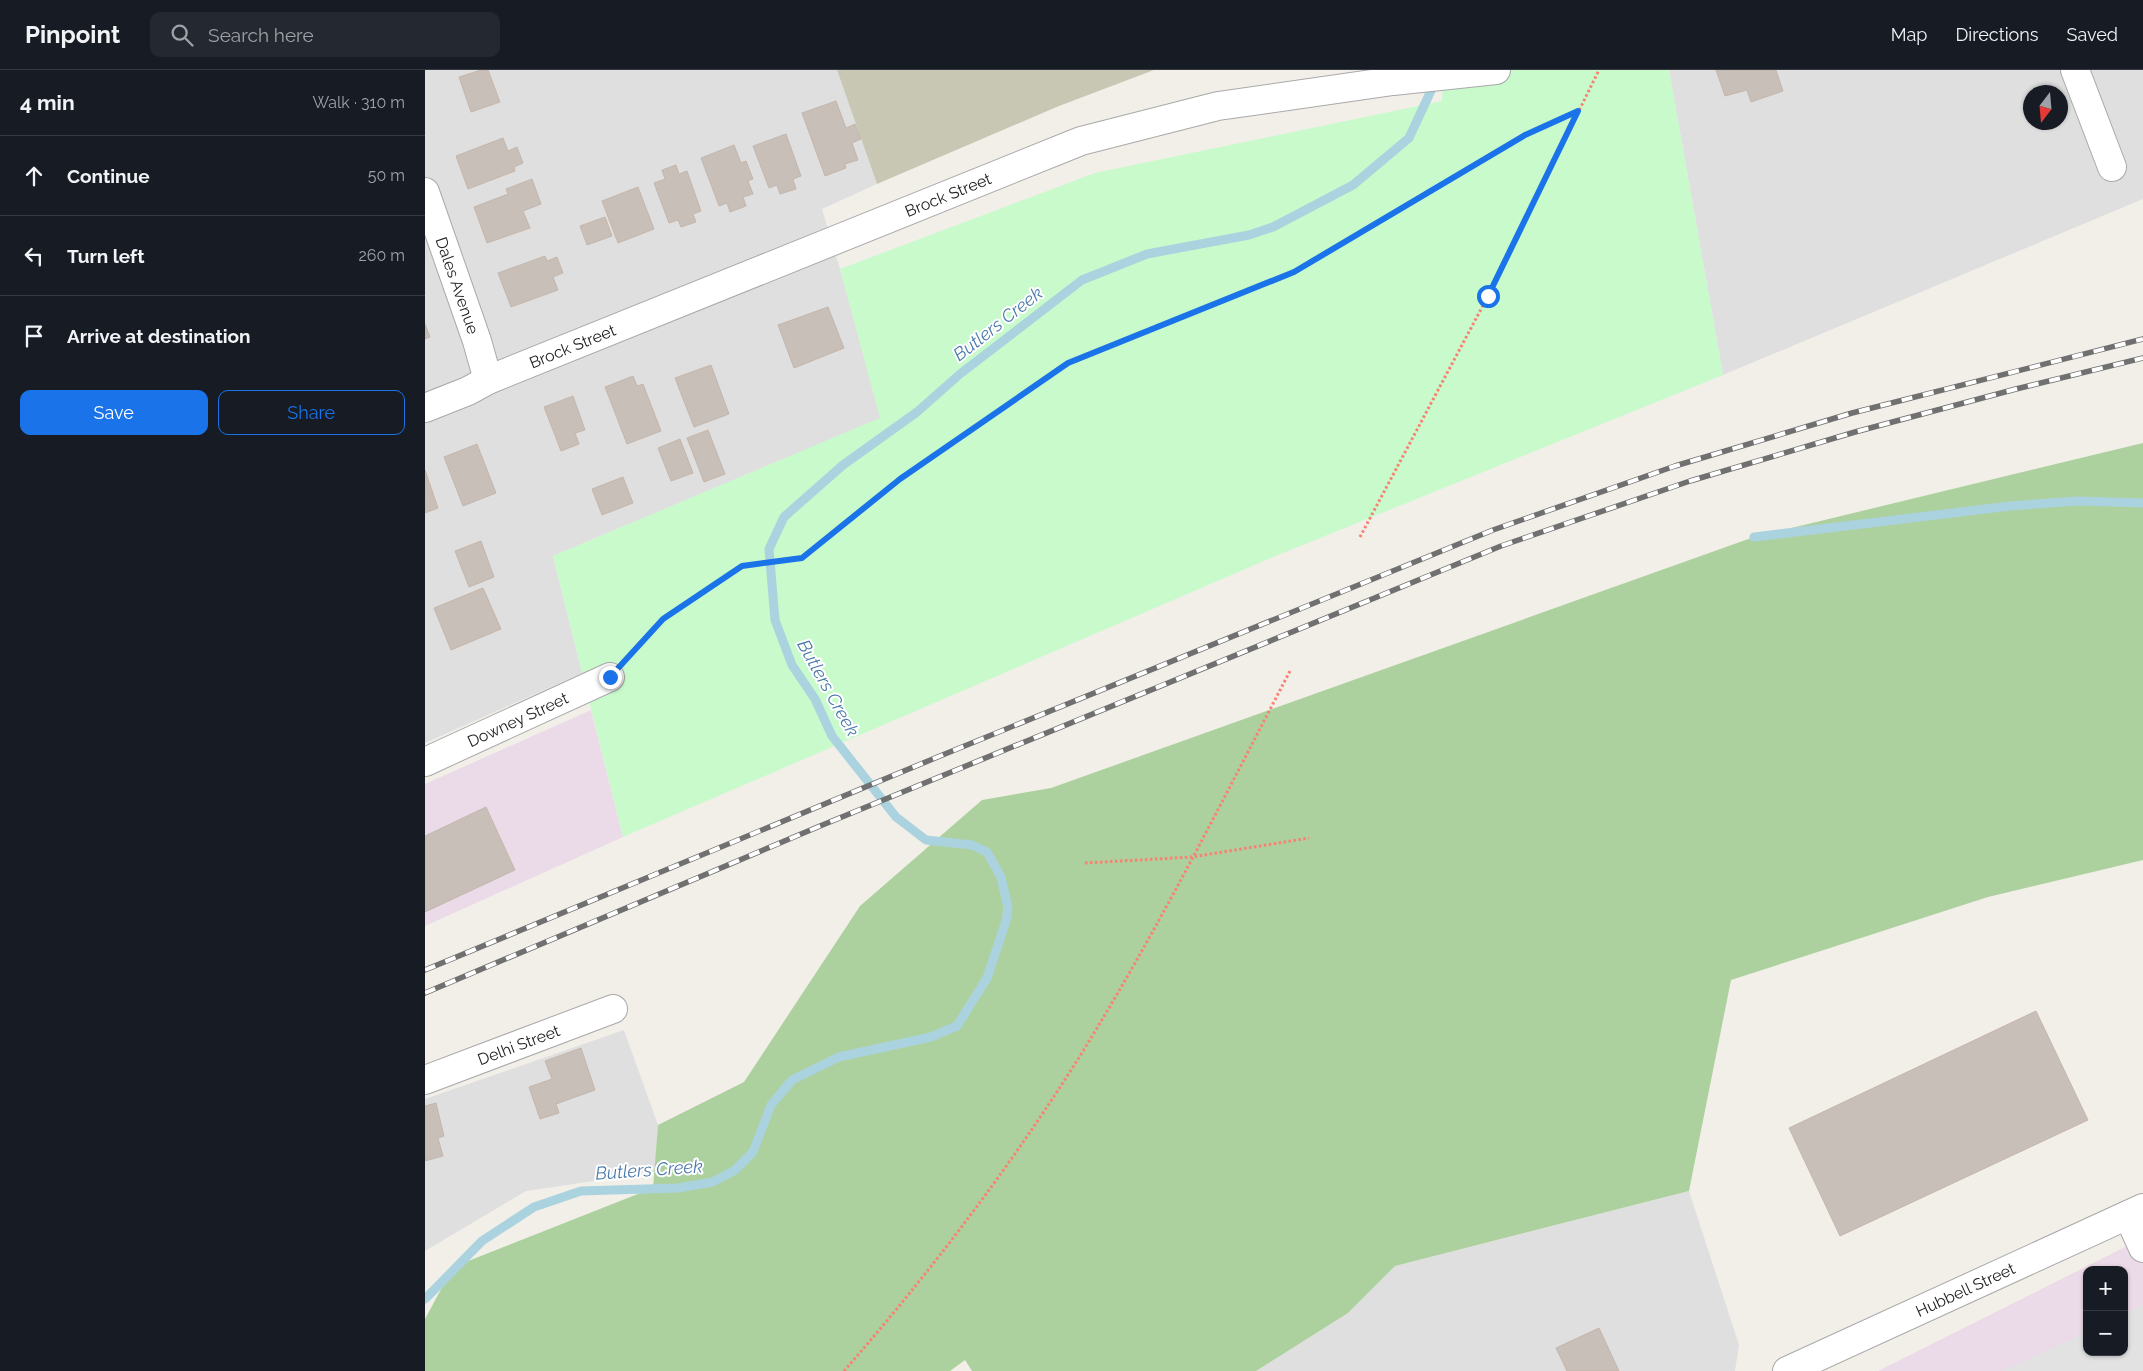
<!DOCTYPE html>
<meta charset="utf-8">
<style>
:root{--surface:#171b24;--page:#242831;--text:#f1f3f6;--muted:#9ea1a6;--line:#363941;--accent:#1a73e8}
body{margin:0;font-family:Raleway,sans-serif;background:var(--page);color:var(--text)}
.controls{position:absolute;right:15px;bottom:15px;display:grid;overflow:hidden;border-radius:10px;box-shadow:0 1px 4px #0004}
.controls button{width:45px;height:45px;display:grid;place-items:center;padding:0;border:0;border-bottom:1px solid var(--line);background:var(--surface);color:var(--text);font:25px sans-serif}
.compass{position:absolute;left:1598px;top:15px;width:45px;height:45px;border-radius:50%;background:var(--surface);box-shadow:0 1px 4px #0004;rotate:196deg}
.stop{position:absolute;width:15px;height:15px;margin:-11px;border:4px solid #1a73e8;border-radius:50%;background:#fff}
.stop.end{background:#1a73e8;border-color:#fff;box-shadow:0 1px 5px #0008}
.list{margin:0;padding:0;list-style:none}
h2{display:flex;justify-content:space-between;align-items:center;height:65px;margin:0;padding:0 20px;font-size:21px}
h2 small{font-size:16px;font-weight:400;color:var(--muted)}
.list li{display:grid;grid-template-columns:32px 1fr auto;gap:15px;align-items:center;box-sizing:border-box;height:80px;padding:0 20px;border-top:1px solid var(--line)}
.list b{display:block;font-size:19px;white-space:nowrap}
.list em{font-size:16px;font-style:normal;color:var(--muted)}
.actions{display:flex;gap:10px;padding:15px 20px}
.actions a{flex:1;padding:11px 0;border:1px solid var(--accent);border-radius:10px;text-align:center;font-size:18px;color:var(--accent)}
.actions .main{background:var(--accent);color:#fff}
.icon{flex:none;width:28px;height:28px;fill:none;stroke:currentColor;stroke-width:2;stroke-linecap:round;stroke-linejoin:round}
.map{position:relative;flex:none;width:1718px;height:1301px;overflow:hidden}
header{display:flex;align-items:center;gap:30px;box-sizing:border-box;height:70px;padding:0 25px;background:var(--surface);border-bottom:1px solid var(--line)}
header strong{font-size:24px}
nav{display:flex;gap:28px;margin-inline-start:auto;font-size:18px}
.search{width:350px;height:45px;background:var(--page);display:flex;align-items:center;gap:12px;box-sizing:border-box;padding:0 18px;border-radius:10px;color:var(--muted);font-size:19px}
main{display:flex}
aside{flex:1;background:var(--surface)}
.map>svg:first-child{display:block}
</style>
<header>
<strong>Pinpoint</strong>
<div class="search"><svg class="icon" aria-label="search" viewBox="0 0 24 24"><circle cx="10" cy="10" r="6"/><path d="M15 15l6 6"/></svg>Search here</div>
<nav><a>Map</a><a>Directions</a><a>Saved</a></nav>
</header>
<main>
<aside>
<h2>4 min<small>Walk · 310 m</small></h2>
<ul class="list">
<li><svg class="icon" aria-label="ahead" viewBox="0 0 24 24"><path d="M12 20V5M6 11l6-6 6 6"/></svg><div><b>Continue</b></div><em>50 m</em></li>
<li><svg class="icon" aria-label="left" viewBox="0 0 24 24"><path d="M17 20v-9H6M10 6l-5 5 5 5"/></svg><div><b>Turn left</b></div><em>260 m</em></li>
<li><svg class="icon" aria-label="arrive" viewBox="0 0 24 24"><path d="M6 21V4h12l-3 4 3 4H6"/></svg><div><b>Arrive at destination</b></div></li>
</ul>
<div class="actions"><a class="main">Save</a><a>Share</a></div>
</aside>
<div class="map">
<svg width="1718" height="1301" viewBox="0 0 1718 1301">
<rect width="100%" height="100%" fill="#f2efe9"/>
<g fill="#e0dfdf" fill-rule="evenodd">
<path d="M 0,0 L 412,0 L 452,114 L 397,139 L 415,199 L 456,348 L 128,486 L 157,603 L 0,673 Z"/>
<path d="M 1244,0 L 1718,0 L 1718,129 L 1298,305 ZM 1606,22 L 1636,22 L 1636,52 L 1606,52 Z"/>
<path d="M 199,960 L 233,1055 L 230,1102 L 101,1121 L 0,1181 L 0,1029 Z"/>
<path d="M 1264,1121 L 1314,1275 L 1310,1301 L 831,1301 L 923,1243 L 970,1196 Z"/>
</g>
<g fill="#ebdbe8" fill-rule="evenodd">
<path d="M 166,640 L 198,767 L 0,856 L 0,714 Z"/>
<path d="M 1718,1168 L 1718,1301 L 1453,1301 ZM 1662,1200 L 1699,1200 L 1699,1282 L 1662,1282 Z"/>
</g>
<path fill="#c7c7b4" d="M 412,0 L 729,0 L 634,36 L 452,114 Z"/>
<path fill="#add19e" d="M 1718,373 L 1718,790 L 1563,827 L 1306,910 L 1264,1121 L 970,1196 L 923,1243 L 831,1301 L 547,1301 L 540,1290 L 525,1301 L 0,1301 L 0,1249 L 28,1197 L 228,1118 L 233,1055 L 319,1012 L 435,836 L 557,730 L 626,718 L 1329,467 Z"/>
<path fill="#c8facc" d="M 1018,0 L 1244,0 L 1298,305 L 853,485 L 198,767 L 128,486 L 455,348 L 415,199 L 670,103 L 1017,31 Z"/>
<path fill="#e2e2e2" d="M 1718,1235 L 1718,1301 L 1578,1301 L 1662,1262 L 1662,1282 L 1699,1282 L 1699,1244 Z"/>
<g fill="none" stroke-linecap="round" stroke-linejoin="round">
<g stroke="#aad3df" stroke-width="9">
<path d="M 1329,467 L 1585,436 L 1652,431 L 1718,433"/>
<path d="M 0,1229 L 57,1171 L 109,1137 L 156,1121 L 253,1118 L 288,1112 L 310,1100 L 328,1082 L 346,1035 L 367,1010 L 414,987 L 506,967 L 532,956 L 562,908 L 581,851 L 583,838 L 576,807 L 562,782 L 547,775 L 501,770 L 471,747 L 407,666 L 390,629 L 367,595 L 350,550 L 344,479 L 359,447 L 418,395 L 492,342 L 535,304 L 657,210 L 722,184 L 824,165 L 848,157 L 928,115 L 984,68 L 1010,12"/>
</g>
</g>
<g fill="#c7bfb8" stroke="#c4b6ab">
<path d="M 56,0 L 63,0 L 75,32 L 46,42 L 34,7 Z"/>
<path d="M 1291,0 L 1351,0 L 1358,21 L 1326,32 L 1322,20 L 1300,26 Z"/>
<path d="M 411,31 L 421,58 L 430,54 L 436,69 L 427,73 L 433,90 L 420,94 L 421,98 L 400,106 L 377,43 Z"/>
<path d="M 361,64 L 376,106 L 368,109 L 371,119 L 355,124 L 352,115 L 344,118 L 328,76 Z"/>
<path d="M 78,68 L 83,81 L 92,77 L 98,93 L 89,97 L 90,101 L 43,119 L 31,86 Z"/>
<path d="M 309,75 L 316,93 L 321,91 L 328,109 L 323,111 L 328,124 L 318,127 L 321,136 L 305,142 L 302,133 L 294,136 L 276,88 Z"/>
<path d="M 251,95 L 254,104 L 262,101 L 276,141 L 268,144 L 271,152 L 256,157 L 253,150 L 244,153 L 229,113 L 240,109 L 237,100 Z"/>
<path d="M 107,109 L 116,134 L 98,141 L 105,158 L 62,173 L 49,137 L 83,124 L 81,119 Z"/>
<path d="M 213,117 L 229,159 L 193,173 L 177,131 Z"/>
<path d="M 180,147 L 187,166 L 162,175 L 155,156 Z"/>
<path d="M 120,186 L 122,191 L 132,187 L 138,203 L 128,207 L 133,220 L 86,237 L 73,203 Z"/>
<path d="M 403,237 L 419,278 L 369,298 L 353,255 Z"/>
<path d="M 0,254 L 5,267 L 0,269 Z"/>
<path d="M 286,295 L 304,344 L 269,357 L 250,308 Z"/>
<path d="M 208,306 L 212,316 L 218,314 L 236,361 L 202,374 L 180,317 Z"/>
<path d="M 148,326 L 160,360 L 150,363 L 154,374 L 136,381 L 119,337 Z"/>
<path d="M 283,360 L 300,404 L 279,412 L 262,368 Z"/>
<path d="M 255,369 L 268,403 L 246,411 L 233,378 Z"/>
<path d="M 52,374 L 71,423 L 38,436 L 19,387 Z"/>
<path d="M 0,400 L 13,438 L 0,443 Z"/>
<path d="M 198,407 L 208,433 L 177,445 L 167,419 Z"/>
<path d="M 56,471 L 69,507 L 44,517 L 30,481 Z"/>
<path d="M 58,518 L 76,559 L 26,580 L 9,538 Z"/>
<path d="M 61,737 L 90,800 L 0,842 L 0,766 Z"/>
<path d="M 1611,941 L 1663,1050 L 1415,1166 L 1364,1058 Z"/>
<path d="M 156,978 L 170,1020 L 131,1034 L 134,1043 L 115,1049 L 104,1017 L 127,1009 L 120,991 Z"/>
<path d="M 11,1033 L 19,1066 L 13,1068 L 18,1086 L 0,1091 L 0,1036 Z"/>
<path d="M 1174,1258 L 1194,1301 L 1142,1301 L 1131,1278 Z"/>
</g>
<g fill="none" stroke-linecap="round" stroke-linejoin="round">
<defs>
<g id="minor">
<path d="M 1650,0 L 1687,97"/>
<path id="s1" d="M 0,122 L 52,271 L 63,310"/>
<path id="s2" d="M 0,338 L 43,321 L 63,310 L 656,71 L 793,36 L 968,11 L 1071,0"/>
<path id="s3" d="M 0,692 L 185,607"/>
<path id="s4" d="M 0,1010 L 188,939"/>
<path d="M 1703,1145 L 1718,1178"/>
<path id="s5" d="M 1362,1301 L 1718,1138"/>
</g>
</defs>
<use href="#minor" stroke="#a9a9a9" stroke-width="30"/>
<g stroke="#fa8072" stroke-width="3" stroke-dasharray="2.5 2.5" stroke-linecap="butt">
<path d="M 935,467 L 1063,226 L 1174,0"/>
<path d="M 204,586 L 238,549 L 317,496 L 377,488 L 475,409 L 513,384 L 643,293 L 869,203 L 1100,65 L 1153,41"/>
<path d="M 660,793 L 767,787 L 884,768"/>
<path d="M 419,1301 C 502,1206 580,1104 648,997 C 728,870 795,735 865,601"/>
</g>
<use href="#minor" stroke="#fff" stroke-width="28"/>
<defs>
<g id="rail">
<path d="M 0,900 L 515,686 L 1068,460 L 1250,396 L 1427,343 L 1718,269"/>
<path d="M 0,923 L 395,756 L 1076,476 L 1265,411 L 1430,362 L 1591,319 L 1718,288"/>
</g>
</defs>
<use href="#rail" stroke="#707070" stroke-width="5.5"/>
<use href="#rail" stroke="#fff" stroke-width="4" stroke-dasharray="11" stroke-linecap="butt"/>
</g>
<g fill="none" stroke-linecap="round" stroke-linejoin="round">
<path stroke="#1a73e8" stroke-width="6" d="M 185,607 L 238,549 L 317,496 L 377,488 L 475,409 L 643,293 L 869,202 L 1100,65 L 1153,41 L 1063,226"/>
</g>
<g text-anchor="middle" stroke-width="4" stroke-linejoin="round" paint-order="stroke">
<g font-size="16" fill="#222" stroke="#fff">
<text dy="6" stroke="none"><textPath href="#s2" startOffset="565">Brock Street</textPath></text>
<text dy="6" stroke="none"><textPath href="#s1" startOffset="99">Dales Avenue</textPath></text>
<text dy="6" stroke="none"><textPath href="#s2" startOffset="160">Brock Street</textPath></text>
<text dy="6" stroke="none"><textPath href="#s3" startOffset="102">Downey Street</textPath></text>
<text dy="6" stroke="none"><textPath href="#s4" startOffset="100">Delhi Street</textPath></text>
<text dy="6" stroke="none"><textPath href="#s5" startOffset="196">Hubbell Street</textPath></text>
</g>
<g font-size="18" font-style="italic" fill="#4a7aab" stroke="#fff">
<text transform="translate(573 254) rotate(-38)" y="6">Butlers Creek</text>
<text transform="translate(403 618) rotate(61)" y="6">Butlers Creek</text>
<text transform="translate(224 1100) rotate(-4)" y="6">Butlers Creek</text>
</g>
</g>
</svg>
<div class="controls">
<button>+</button>
<button>−</button>
</div>
<svg class="compass" viewBox="-18 -18 36 36"><path d="M0-13l5 13h-10z" fill="#e53935"/><path d="M0 13l5-13h-10z" fill="#9ea1a6"/></svg>
<div class="stop" style="left:1063px;top:226px"></div>
<div class="stop end" style="left:185px;top:607px"></div>
</div>
</main>
